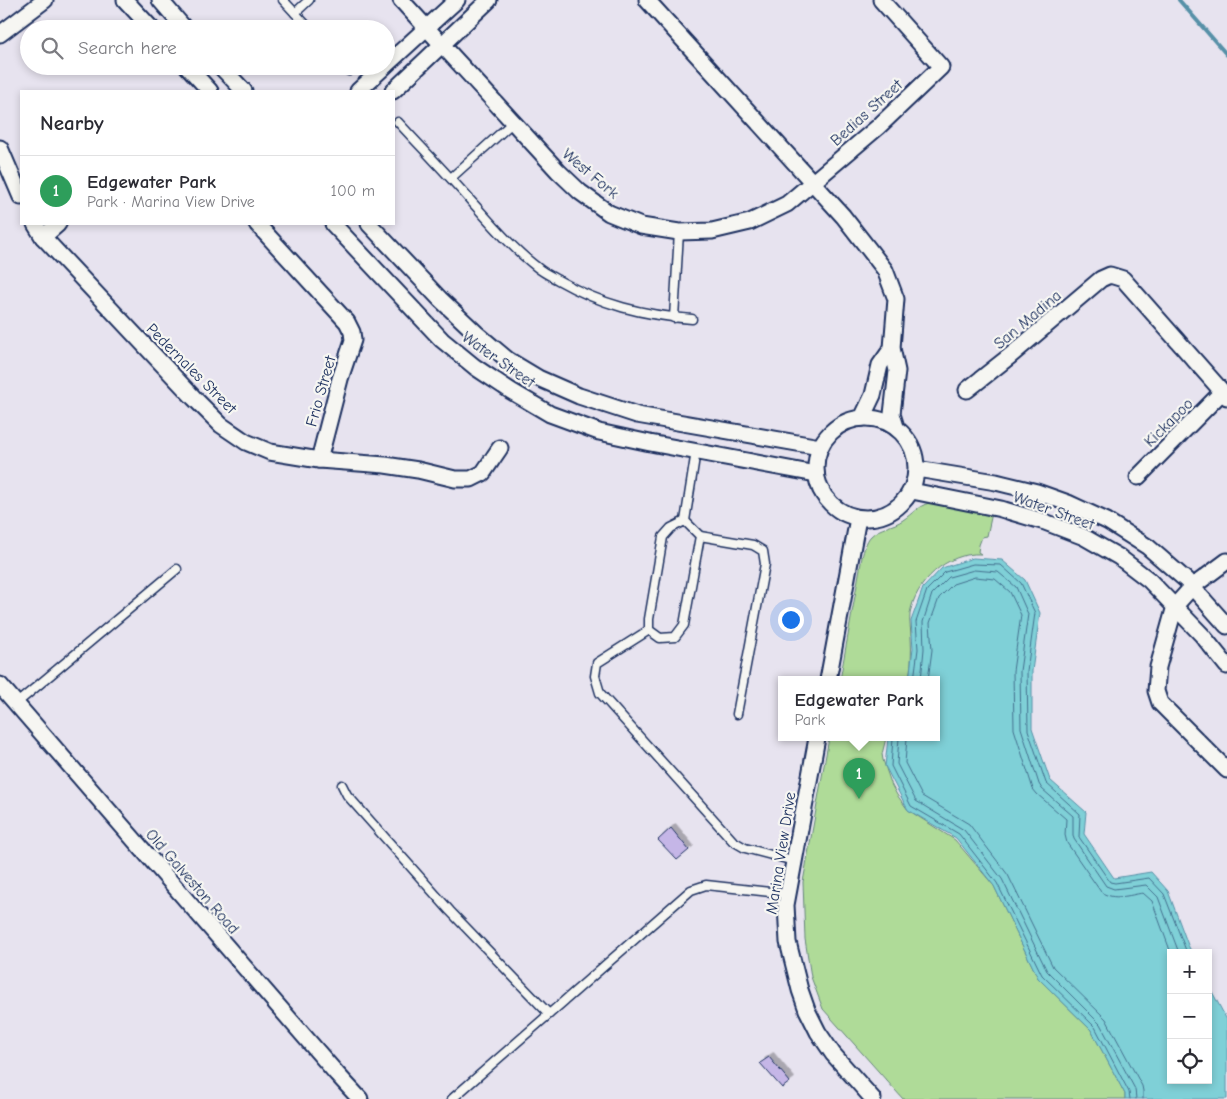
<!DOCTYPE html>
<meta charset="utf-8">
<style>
:root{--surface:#fff;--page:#f2f2f3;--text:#2b2b33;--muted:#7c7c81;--line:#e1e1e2;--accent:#1f6fb2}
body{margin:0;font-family:"Comic Neue",sans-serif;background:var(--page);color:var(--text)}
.controls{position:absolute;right:15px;bottom:15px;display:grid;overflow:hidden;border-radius:0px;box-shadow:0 2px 8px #0003}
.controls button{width:45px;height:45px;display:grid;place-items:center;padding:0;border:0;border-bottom:1px solid var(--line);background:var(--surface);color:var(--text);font:25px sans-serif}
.you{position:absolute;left:790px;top:619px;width:18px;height:18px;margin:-12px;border:4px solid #fff;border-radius:50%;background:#1a73e8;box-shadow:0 0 0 8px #1a73e833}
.badge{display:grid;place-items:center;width:32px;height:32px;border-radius:50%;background:var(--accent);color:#fff;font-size:16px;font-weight:700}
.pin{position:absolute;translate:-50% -41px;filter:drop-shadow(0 1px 2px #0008)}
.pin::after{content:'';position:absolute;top:26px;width:18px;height:15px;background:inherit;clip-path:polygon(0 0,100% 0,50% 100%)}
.popup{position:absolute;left:778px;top:676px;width:162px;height:65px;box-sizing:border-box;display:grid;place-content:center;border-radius:0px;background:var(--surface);filter:drop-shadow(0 1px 4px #0005);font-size:16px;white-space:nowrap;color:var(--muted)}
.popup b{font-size:19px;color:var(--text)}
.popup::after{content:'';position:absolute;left:50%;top:100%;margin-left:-10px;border:10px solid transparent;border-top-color:var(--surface)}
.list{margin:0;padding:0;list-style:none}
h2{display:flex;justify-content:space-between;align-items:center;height:65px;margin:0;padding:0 20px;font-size:21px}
h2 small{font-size:16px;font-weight:400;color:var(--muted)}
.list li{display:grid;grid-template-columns:32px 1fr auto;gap:15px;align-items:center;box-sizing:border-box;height:70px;padding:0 20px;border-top:1px solid var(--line)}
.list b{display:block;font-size:19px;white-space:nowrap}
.list p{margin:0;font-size:16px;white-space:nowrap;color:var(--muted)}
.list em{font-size:16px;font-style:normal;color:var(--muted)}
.icon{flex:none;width:28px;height:28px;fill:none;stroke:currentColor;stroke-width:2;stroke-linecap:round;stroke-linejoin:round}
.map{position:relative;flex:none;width:1227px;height:1099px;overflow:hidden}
.search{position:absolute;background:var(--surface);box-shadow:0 2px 8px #0003;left:20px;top:20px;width:375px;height:55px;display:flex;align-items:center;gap:12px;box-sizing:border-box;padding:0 18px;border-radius:28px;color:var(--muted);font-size:19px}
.panel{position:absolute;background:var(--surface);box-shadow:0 2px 8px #0003;left:20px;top:90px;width:375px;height:135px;border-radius:0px}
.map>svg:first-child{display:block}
</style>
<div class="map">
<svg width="1227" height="1099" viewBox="0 0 1227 1099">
<defs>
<filter id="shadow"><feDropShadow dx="4.5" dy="-4.5" stdDeviation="0" flood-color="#0004"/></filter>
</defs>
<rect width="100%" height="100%" fill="#e7e3ef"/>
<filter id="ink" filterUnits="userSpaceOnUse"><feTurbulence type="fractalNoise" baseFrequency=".02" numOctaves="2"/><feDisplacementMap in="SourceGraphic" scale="10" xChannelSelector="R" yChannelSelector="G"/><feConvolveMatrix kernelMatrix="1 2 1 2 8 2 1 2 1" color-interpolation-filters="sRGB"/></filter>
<g filter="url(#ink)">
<g fill="#afdb98" stroke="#65857b">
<path d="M 929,503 L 936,503 L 992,513 L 987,536 L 982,537 L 979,545 L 978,552 L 981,554 C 947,552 915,582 910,614 C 909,622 911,630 911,638 C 912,652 911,666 909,680 L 840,680 L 862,557 C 864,550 866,541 871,536 C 880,527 893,527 903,520 C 912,514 918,506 929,503 Z"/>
<path d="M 829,738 L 886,738 L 882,754 L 883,760 L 892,786 L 897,795 L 908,810 L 955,840 L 994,886 L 1038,978 L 1091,1030 L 1125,1094 L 1125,1099 L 903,1099 L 823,1009 L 811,977 L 805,939 L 803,882 Z"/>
</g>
<path fill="#7fd0d7" stroke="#5790a7" d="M 973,558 L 1002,560 L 1025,580 L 1040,613 L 1032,671 L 1032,728 L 1050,780 L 1086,812 L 1084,834 L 1114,878 L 1151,872 L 1168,891 L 1188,945 L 1192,953 L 1171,953 L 1171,1080 L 1208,1080 L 1208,984 L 1227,1020 L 1227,1099 L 1125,1099 L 1125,1094 L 1091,1030 L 1038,978 L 994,886 L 956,838 L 908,810 L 885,766 L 888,738 L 936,738 L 936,680 L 909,680 L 913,648 L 911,621 L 923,588 L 942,568 Z"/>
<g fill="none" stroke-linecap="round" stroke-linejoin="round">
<g stroke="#436f8e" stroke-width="1">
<path d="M 914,680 L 918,649 L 916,622 L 927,590 L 945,572 L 973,564 L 1001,565 L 1021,583 L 1035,613 L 1027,671 L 1028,730 L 1046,783 L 1080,814 L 1079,837 L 1110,882 L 1115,883 L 1149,878 L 1164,894 L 1187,953"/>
<path d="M 921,680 L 924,649 L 923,622 L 932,594 L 949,577 L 974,570 L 998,572 L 1016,587 L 1028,614 L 1020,671 L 1021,728 L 1039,784 L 1042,789 L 1073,816 L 1073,835 L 1074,839 L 1106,886 L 1114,889 L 1146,885 L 1158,897 L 1179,953"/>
<path d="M 928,680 L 932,650 L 930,623 L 939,598 L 953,584 L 975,577 L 995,579 L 1010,592 L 1021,615 L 1013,671 L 1014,729 L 1033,789 L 1037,794 L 1066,819 L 1065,835 L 1067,843 L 1101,892 C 1114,901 1129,895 1143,893 L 1152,901 L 1171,953"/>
<path d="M 893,738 L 891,766 L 911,806 L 959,834 L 997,883 L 1042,975 L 1095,1027 L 1129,1092 L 1130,1099"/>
<path d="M 899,738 L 897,764 L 916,801 L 964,830 L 1002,879 L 1047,971 L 1100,1024 L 1135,1089 L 1136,1099"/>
<path d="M 907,738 L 905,763 L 922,796 L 969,824 L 1008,875 L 1053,967 L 1106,1019 L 1142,1086 L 1143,1091 L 1143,1099"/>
</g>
<path stroke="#5790a7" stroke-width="4" d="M 1179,0 L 1227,55"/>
</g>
<g fill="#c5b6e7" stroke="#1b2f5e" filter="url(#shadow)">
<path d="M 671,828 L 689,850 L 677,860 L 658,840 Z"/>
<path d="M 769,1057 L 790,1082 L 782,1088 L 760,1063 Z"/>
</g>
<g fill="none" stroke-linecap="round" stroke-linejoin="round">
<defs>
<g id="lane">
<path d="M 283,0 L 310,29"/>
<path d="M 295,13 L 309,0"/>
<path d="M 345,66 L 349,71"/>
<path d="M 398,122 C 422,148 447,174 471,201 C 492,224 513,249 538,268 C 544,273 551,276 558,280 C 602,305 642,315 692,319"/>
<path d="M 451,178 L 513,122"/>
<path d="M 674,318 L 679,232"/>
<path d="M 685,521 L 700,536 L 684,625 L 675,637 L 660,638 L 649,630 L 649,619 L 663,537 L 671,528 Z"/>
<path d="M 685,521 L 696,451"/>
<path d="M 700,536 L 753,545 L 763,551 L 765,564 L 737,714"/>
<path d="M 649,630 L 597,663 L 595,676 L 600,693 L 733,841 L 745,848 L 794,861"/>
<path d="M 17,703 L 177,569"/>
<path d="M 342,785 L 347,795 L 450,911 L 549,1014"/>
<path d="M 452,1099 L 691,890 L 706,885 L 788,894"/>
</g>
<g id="street">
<path d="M 125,0 L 152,29"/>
<path d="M 160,0 L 185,29"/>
<path d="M 401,0 L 558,171 L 580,192 L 609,213 L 641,226 L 679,232 L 712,231 L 750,222 L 787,204 L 878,127 L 941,67 L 881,0"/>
<path d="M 647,0 L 843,216 L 885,270 L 896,299 L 892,348 L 897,371 L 892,414 L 896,427"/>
<path d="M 0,34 L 45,0"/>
<path d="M 386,65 L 457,0"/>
<path d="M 187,66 L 210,91"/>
<path d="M 220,66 L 244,91"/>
<path d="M 358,91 L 385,66"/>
<path d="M 393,91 L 489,0"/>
<path d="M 0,148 L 21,197"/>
<path d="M 35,224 L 43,237 L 194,398 L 221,425 L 246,442 L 270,452 L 319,460 L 385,465 L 418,470 L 455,479 L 471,479 L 483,473 L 500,448"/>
<path d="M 257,224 L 347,322 L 352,332 L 353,340 L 340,379 L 319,460"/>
<path d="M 333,224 L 442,340 L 475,367 L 511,391 L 550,414 L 599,432 L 650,443 L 816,474"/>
<path d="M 369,224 L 440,299 L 476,333 L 508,360 L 538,378 L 579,396 L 637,415 L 820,447"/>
<path d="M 43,237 L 58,224"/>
<path d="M 967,390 L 1010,356 L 1101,279 L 1110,275 L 1123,279 L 1227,397"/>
<circle cx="866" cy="468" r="50"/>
<path d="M 862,418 L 873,395 L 880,365 L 892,348"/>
<path d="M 917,469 L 996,482 L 1037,492 L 1068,503 L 1107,521 L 1148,547 L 1186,580 L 1227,626"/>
<path d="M 1138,477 L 1222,392"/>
<path d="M 912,491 L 1001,509 L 1045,522 L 1084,537 L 1119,557 L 1149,580 L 1202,635 L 1227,666"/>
<path d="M 1227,561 L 1192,587 L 1175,606 L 1158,667 L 1156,691 L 1160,703 L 1227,770"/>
<path d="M 828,680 L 858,518"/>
<path d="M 0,685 L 337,1074 L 360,1099"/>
<path d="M 817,738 L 786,905 L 788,942 L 800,990 L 807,1010 L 818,1032 L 833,1054 L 873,1099"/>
</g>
</defs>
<use href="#lane" stroke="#1b2f5e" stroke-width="11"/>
<use href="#street" stroke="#1b2f5e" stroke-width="19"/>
<use href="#lane" stroke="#f6f6f2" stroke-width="8"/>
<use href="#street" stroke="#f6f6f2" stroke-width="15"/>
</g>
</g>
<g text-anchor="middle" stroke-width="4.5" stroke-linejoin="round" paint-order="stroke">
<g font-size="16" fill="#1b2f5e" stroke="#f6f6f2">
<text transform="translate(866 112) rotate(-42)" y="6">Bedias Street</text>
<text transform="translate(591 173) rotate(40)" y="6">West Fork</text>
<text transform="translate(1027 319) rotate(-40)" y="6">San Madina</text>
<text transform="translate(499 359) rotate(35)" y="6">Water Street</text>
<text transform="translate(192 368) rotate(45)" y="6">Pedernales Street</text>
<text transform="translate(320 391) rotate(-74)" y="6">Frio Street</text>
<text transform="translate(1168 422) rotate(-45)" y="6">Kickapoo</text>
<text transform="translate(1054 510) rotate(20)" y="6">Water Street</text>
<text transform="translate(780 853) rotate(-81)" y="6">Marina View Drive</text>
<text transform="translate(193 881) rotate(49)" y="6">Old Galveston Road</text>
</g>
</g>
</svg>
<div class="controls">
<button>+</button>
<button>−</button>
<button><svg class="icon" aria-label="locate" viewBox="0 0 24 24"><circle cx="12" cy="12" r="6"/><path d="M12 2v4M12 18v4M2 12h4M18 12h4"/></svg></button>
</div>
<div class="you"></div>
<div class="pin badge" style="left:859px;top:799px;background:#2e9e5b">1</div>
<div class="popup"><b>Edgewater Park</b>Park</div>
<div class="search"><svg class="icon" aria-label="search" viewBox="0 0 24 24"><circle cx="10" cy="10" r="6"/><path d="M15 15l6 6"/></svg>Search here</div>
<section class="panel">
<h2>Nearby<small></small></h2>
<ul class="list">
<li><span class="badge" style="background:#2e9e5b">1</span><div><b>Edgewater Park</b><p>Park · Marina View Drive</p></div><em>100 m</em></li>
</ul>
</section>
</div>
